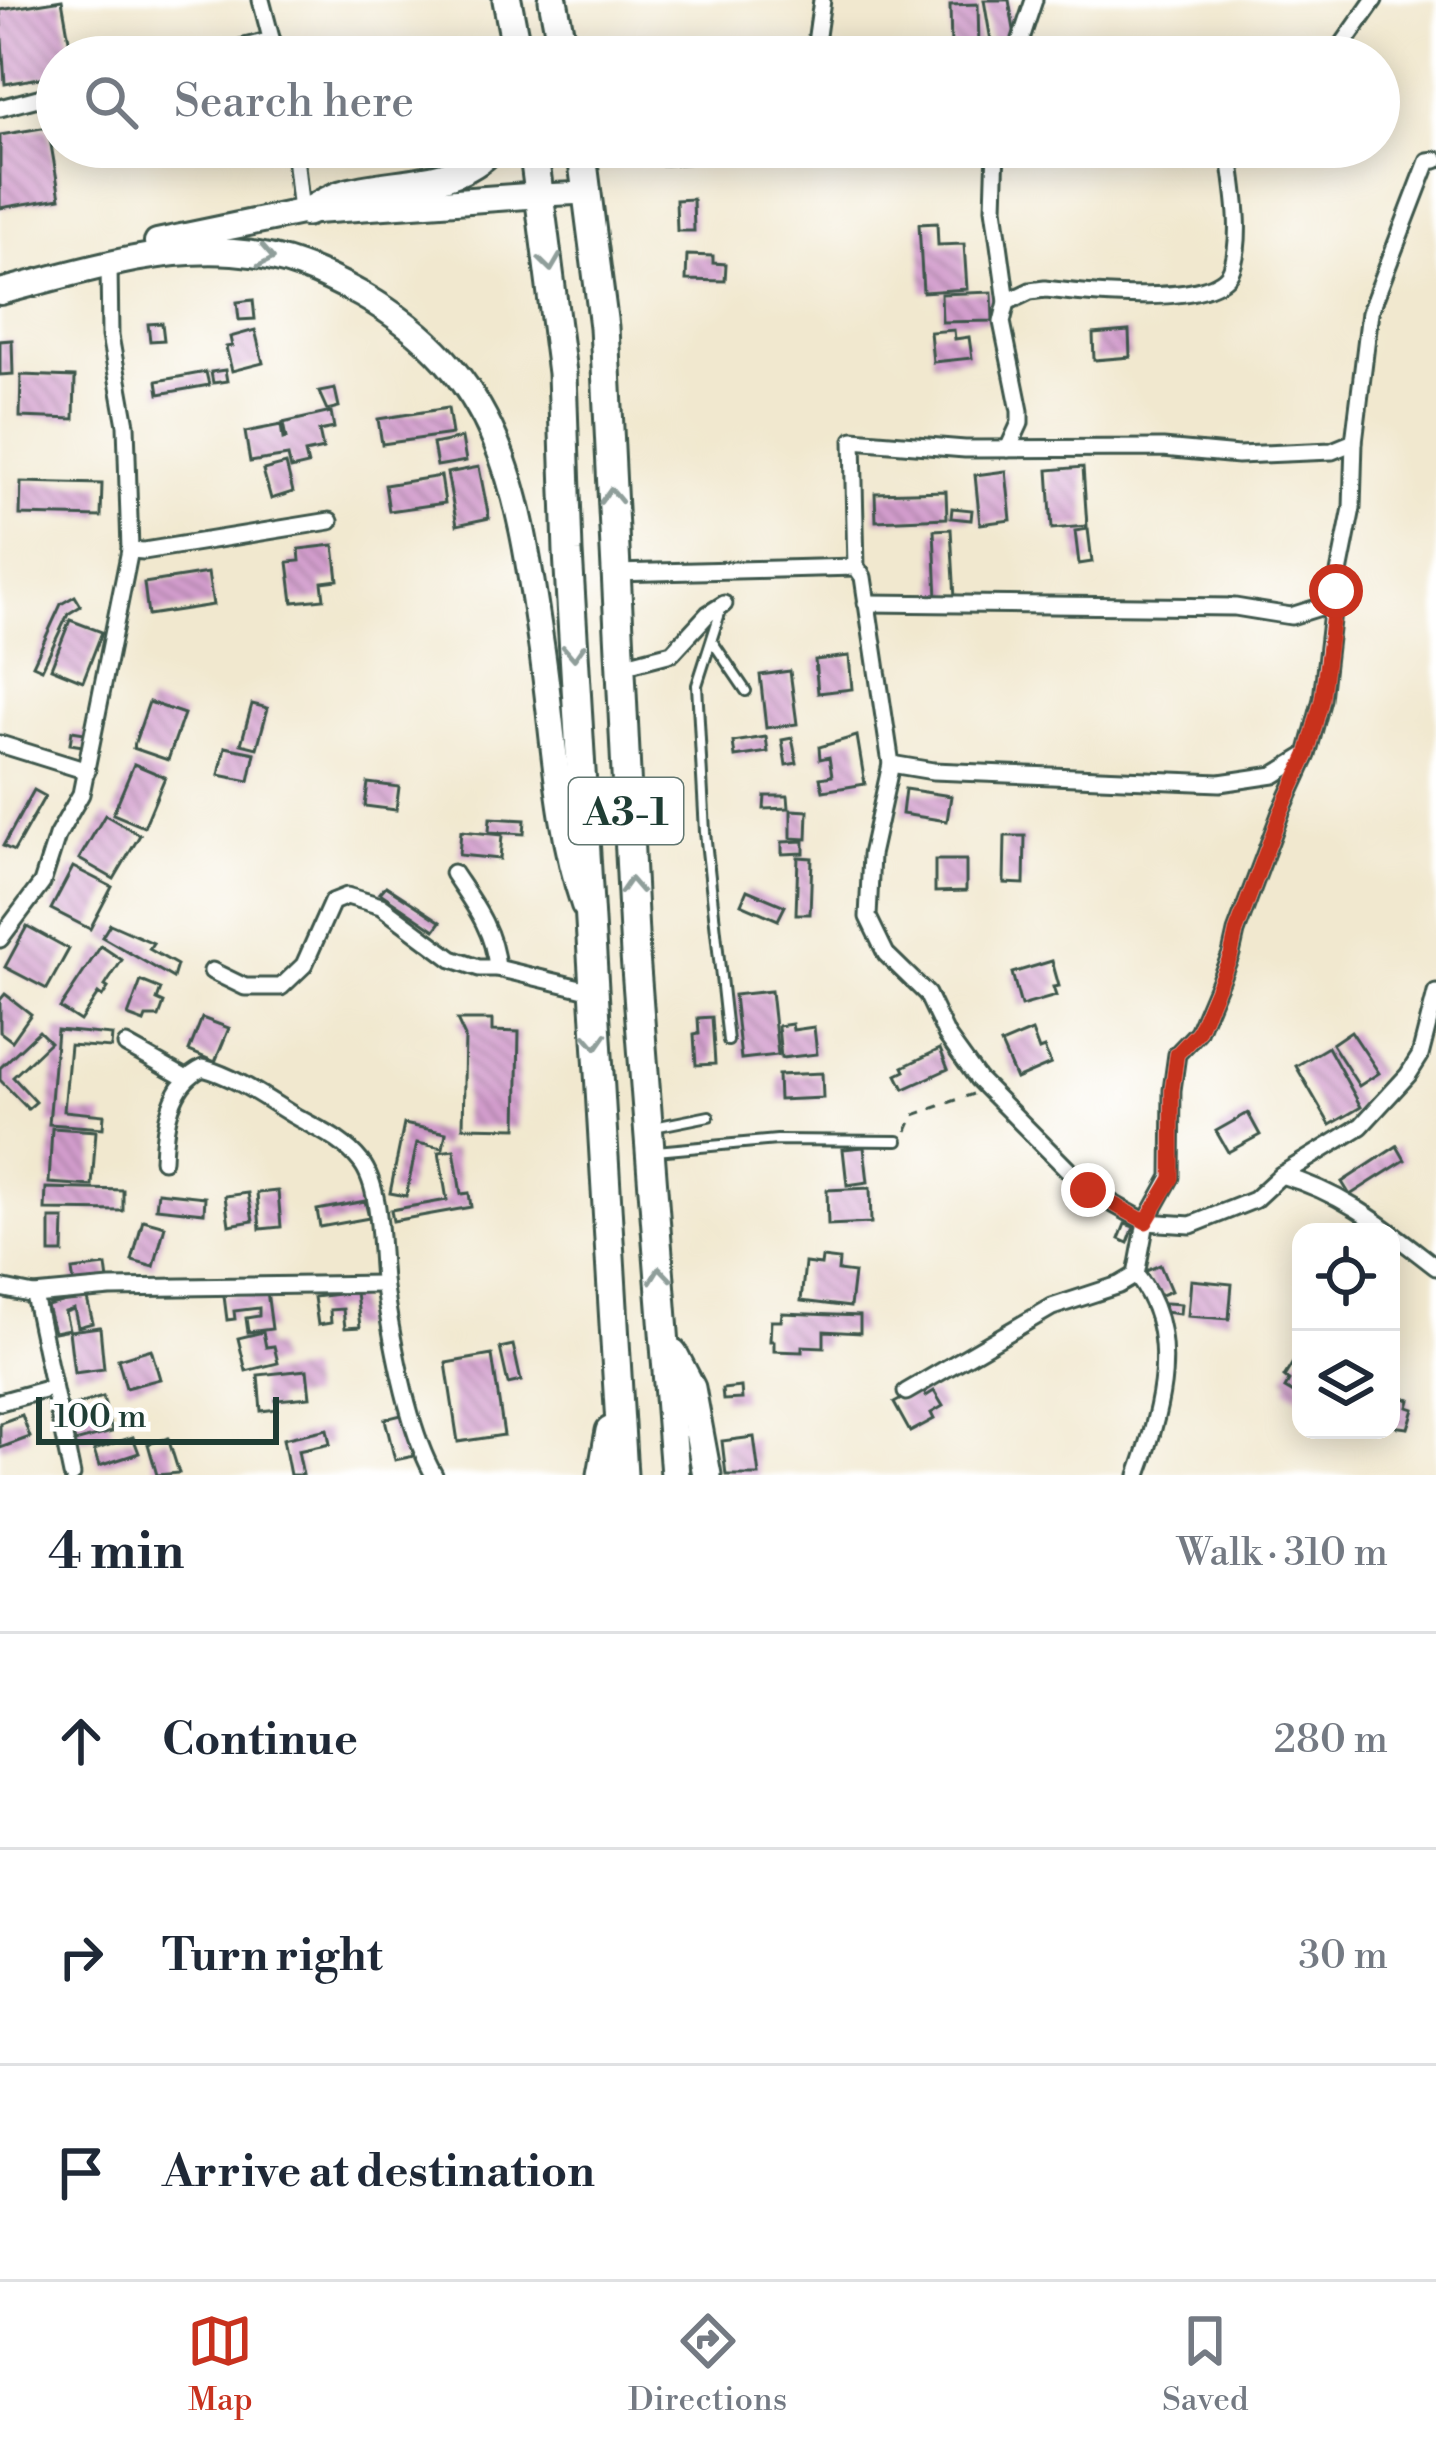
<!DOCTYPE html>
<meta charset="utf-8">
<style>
:root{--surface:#fff;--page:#f2f2f3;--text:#1f2937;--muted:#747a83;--line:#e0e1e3;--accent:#c8321e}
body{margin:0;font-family:"Libre Bodoni",serif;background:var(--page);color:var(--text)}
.controls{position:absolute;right:36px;bottom:36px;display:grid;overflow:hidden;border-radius:24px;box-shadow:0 6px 30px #0003}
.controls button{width:108px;height:108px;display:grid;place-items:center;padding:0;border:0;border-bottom:3px solid var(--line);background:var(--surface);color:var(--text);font:60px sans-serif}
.scale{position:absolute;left:36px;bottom:30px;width:243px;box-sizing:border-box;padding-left:12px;border:6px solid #1f3d34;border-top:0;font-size:33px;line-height:42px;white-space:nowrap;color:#1f3d34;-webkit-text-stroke:9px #fff;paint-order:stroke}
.stop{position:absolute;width:36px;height:36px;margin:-27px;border:9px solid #c8321e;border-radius:50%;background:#fff}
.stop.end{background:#c8321e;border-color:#fff;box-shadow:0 3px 12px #0008}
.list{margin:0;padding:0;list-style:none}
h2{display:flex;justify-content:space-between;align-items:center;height:156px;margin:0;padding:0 48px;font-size:51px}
h2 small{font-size:39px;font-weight:400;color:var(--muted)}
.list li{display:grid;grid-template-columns:78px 1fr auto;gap:36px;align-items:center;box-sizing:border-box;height:216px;padding:0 48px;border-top:3px solid var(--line)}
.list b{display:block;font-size:45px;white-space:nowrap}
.list em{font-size:39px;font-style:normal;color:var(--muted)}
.icon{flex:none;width:66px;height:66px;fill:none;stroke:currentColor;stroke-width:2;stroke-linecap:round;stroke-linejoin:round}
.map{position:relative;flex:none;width:1436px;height:1475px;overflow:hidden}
.search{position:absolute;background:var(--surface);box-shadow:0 6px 30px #0003;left:36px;right:36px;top:36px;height:132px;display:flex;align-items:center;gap:30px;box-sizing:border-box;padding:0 42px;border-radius:66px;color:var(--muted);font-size:45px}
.sheet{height:804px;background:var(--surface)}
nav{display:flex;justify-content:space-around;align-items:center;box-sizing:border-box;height:168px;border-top:3px solid var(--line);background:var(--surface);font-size:33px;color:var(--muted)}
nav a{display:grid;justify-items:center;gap:6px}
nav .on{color:var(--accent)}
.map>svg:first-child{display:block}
</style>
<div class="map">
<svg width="1436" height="1475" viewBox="0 0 1436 1475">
<defs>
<pattern id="building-back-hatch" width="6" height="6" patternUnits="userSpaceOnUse" patternTransform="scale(3)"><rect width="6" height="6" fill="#d29ccc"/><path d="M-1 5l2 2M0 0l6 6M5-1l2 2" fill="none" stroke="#aa80a6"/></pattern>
</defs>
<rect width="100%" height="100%" fill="#fff"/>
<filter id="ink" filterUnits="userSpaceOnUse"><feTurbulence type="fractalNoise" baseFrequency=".00833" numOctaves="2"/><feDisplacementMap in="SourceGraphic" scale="24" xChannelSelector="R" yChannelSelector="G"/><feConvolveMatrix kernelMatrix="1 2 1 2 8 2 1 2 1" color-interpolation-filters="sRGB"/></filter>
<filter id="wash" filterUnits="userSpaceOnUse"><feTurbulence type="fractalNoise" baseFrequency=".004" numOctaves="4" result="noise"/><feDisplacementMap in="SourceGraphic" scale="48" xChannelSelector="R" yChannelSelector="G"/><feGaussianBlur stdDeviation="2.7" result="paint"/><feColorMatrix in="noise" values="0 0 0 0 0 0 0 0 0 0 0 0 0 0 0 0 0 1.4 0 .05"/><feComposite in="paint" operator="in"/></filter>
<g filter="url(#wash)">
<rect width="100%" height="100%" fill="#f1e8cf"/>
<g id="blocks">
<g fill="url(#building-back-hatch)">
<path d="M 62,0 L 72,57 L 57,57 L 57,75 L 5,84 L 0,10 Z"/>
<path d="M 984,0 L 1009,0 L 1016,42 L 992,47 Z"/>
<path d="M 978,4 L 979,48 L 951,49 L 950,5 Z"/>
<path d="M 48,127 L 60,198 L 0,208 L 0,135 Z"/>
<path d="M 693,199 L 694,231 L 677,231 L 676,200 Z"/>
<path d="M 937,223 L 938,245 L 964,244 L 967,289 L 923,292 L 919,224 Z"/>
<path d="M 687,255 L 713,256 L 713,263 L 726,264 L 725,281 L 686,280 Z"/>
<path d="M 992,292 L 993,321 L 942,322 L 941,294 Z"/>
<path d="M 253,300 L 255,319 L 239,320 L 237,302 Z"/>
<path d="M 162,323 L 164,340 L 150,341 L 148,324 Z"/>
<path d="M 255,330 L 263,363 L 232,371 L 226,347 L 232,346 L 230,337 Z"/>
<path d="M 954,330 L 955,339 L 969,337 L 972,358 L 933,362 L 930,332 Z"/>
<path d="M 1129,331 L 1130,357 L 1094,360 L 1093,334 Z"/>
<path d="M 12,340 L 13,374 L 0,375 L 0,341 Z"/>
<path d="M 225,370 L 227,381 L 213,383 L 211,372 Z"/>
<path d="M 206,372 L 209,385 L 159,394 L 157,381 Z"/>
<path d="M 21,375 L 75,377 L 74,419 L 20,417 Z"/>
<path d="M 335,389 L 339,407 L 327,410 L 319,392 Z"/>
<path d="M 448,408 L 452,434 L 382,444 L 378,419 Z"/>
<path d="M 331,412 L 334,428 L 319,431 L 323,449 L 305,453 L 308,465 L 291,469 L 288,456 L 250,462 L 245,432 L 281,425 L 283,439 L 286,438 L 283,423 Z"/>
<path d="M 462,438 L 466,461 L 437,466 L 433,444 Z"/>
<path d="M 286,464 L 293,492 L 271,499 L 263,470 Z"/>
<path d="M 479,467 L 489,518 L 457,525 L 447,473 Z"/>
<path d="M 1083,467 L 1087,526 L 1052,529 L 1048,470 Z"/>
<path d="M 1006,471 L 1011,520 L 980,524 L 975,475 Z"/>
<path d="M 441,476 L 445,503 L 389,511 L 385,485 Z"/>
<path d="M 21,482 L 102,484 L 101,517 L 20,515 Z"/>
<path d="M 946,491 L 947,518 L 876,521 L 875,493 Z"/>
<path d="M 952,508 L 972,510 L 971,520 L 951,518 Z"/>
<path d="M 951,529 L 955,599 L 937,600 L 934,530 Z"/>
<path d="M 1088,529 L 1092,562 L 1079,564 L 1075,531 Z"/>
<path d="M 334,545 L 338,580 L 322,582 L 324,599 L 293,602 L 288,562 L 300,561 L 299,549 Z"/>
<path d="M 208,573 L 213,605 L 148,615 L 144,583 Z"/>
<path d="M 75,596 L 81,606 L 68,614 L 42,669 L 33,665 L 61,604 Z"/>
<path d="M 70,620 L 102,632 L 83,681 L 51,668 Z"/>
<path d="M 849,656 L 852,689 L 818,693 L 815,660 Z"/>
<path d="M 790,671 L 797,724 L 766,728 L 760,675 Z"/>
<path d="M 149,702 L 184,714 L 168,760 L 133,748 Z"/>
<path d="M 252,704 L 268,708 L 257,748 L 241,744 Z"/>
<path d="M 72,731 L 91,734 L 89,747 L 70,744 Z"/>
<path d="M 857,736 L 865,784 L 823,791 L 820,778 L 832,776 L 829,757 L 820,759 L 819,747 Z"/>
<path d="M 766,737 L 768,752 L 735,757 L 733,742 Z"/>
<path d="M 792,738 L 797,763 L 786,765 L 782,740 Z"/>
<path d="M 225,747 L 255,753 L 249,781 L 219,775 Z"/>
<path d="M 134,764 L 165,777 L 144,827 L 113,814 Z"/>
<path d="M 368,783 L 399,787 L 396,810 L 365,806 Z"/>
<path d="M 905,789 L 951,796 L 947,821 L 902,814 Z"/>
<path d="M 34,790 L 45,796 L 14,851 L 3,846 Z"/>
<path d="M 765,796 L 788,796 L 789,808 L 764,809 Z"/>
<path d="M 791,810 L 808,811 L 807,839 L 791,838 Z"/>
<path d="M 105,815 L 140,835 L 114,879 L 79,859 Z"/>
<path d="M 490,818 L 525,820 L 524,834 L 489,832 Z"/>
<path d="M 461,831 L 502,835 L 500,859 L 459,855 Z"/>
<path d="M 1005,836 L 1025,836 L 1024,884 L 1004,883 Z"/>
<path d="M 804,841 L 804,853 L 782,854 L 782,842 Z"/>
<path d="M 798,857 L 812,858 L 810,914 L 796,914 Z"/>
<path d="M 935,860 L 966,860 L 966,891 L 935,892 Z"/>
<path d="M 73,867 L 112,887 L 90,929 L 51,909 Z"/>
<path d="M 386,886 L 441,922 L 435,930 L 380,893 Z"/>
<path d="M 747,890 L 785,906 L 778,920 L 741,904 Z"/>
<path d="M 110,924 L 153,943 L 149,949 L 177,965 L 173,978 L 102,937 Z"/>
<path d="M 27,926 L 69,949 L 47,989 L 5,967 Z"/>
<path d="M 101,946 L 122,960 L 105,986 L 108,988 L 102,997 L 98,994 L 80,1021 L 60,1008 Z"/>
<path d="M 1052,961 L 1059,986 L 1053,987 L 1056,996 L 1021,1006 L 1012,973 Z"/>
<path d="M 141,981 L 161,989 L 157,1000 L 164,1003 L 159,1017 L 146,1017 L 144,1022 L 128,1016 Z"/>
<path d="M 771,991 L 778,1055 L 741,1059 L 734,995 Z"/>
<path d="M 5,994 L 31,1014 L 12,1041 L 0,1032 L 0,1000 Z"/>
<path d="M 712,1017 L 715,1064 L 696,1065 L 694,1035 L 699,1034 L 698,1018 Z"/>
<path d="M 202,1018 L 229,1028 L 215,1062 L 189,1051 Z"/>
<path d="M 457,1020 L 492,1020 L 492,1031 L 519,1032 L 517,1128 L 463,1127 L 465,1037 Z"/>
<path d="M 792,1024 L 793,1030 L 814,1027 L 817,1054 L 781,1058 L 778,1026 Z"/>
<path d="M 57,1030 L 112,1035 L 111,1048 L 70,1045 L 64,1111 L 104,1115 L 103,1128 L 49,1124 Z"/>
<path d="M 39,1031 L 50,1042 L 13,1077 L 36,1102 L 28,1109 L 0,1080 L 0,1068 Z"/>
<path d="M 1032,1031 L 1039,1050 L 1044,1048 L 1051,1064 L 1016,1079 L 1001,1044 Z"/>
<path d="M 1351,1031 L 1379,1073 L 1359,1086 L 1332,1044 Z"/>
<path d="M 1328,1047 L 1361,1107 L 1330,1125 L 1296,1066 Z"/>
<path d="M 940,1049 L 948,1069 L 904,1089 L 897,1075 L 905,1071 L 903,1067 Z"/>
<path d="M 822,1073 L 823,1098 L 779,1100 L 778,1075 Z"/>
<path d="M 1248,1113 L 1260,1135 L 1228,1152 L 1216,1131 Z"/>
<path d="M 404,1124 L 446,1133 L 443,1148 L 417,1143 L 406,1196 L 390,1193 Z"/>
<path d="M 52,1128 L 96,1131 L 92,1186 L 49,1183 Z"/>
<path d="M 1397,1146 L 1405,1160 L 1350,1195 L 1342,1182 Z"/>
<path d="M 864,1147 L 868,1182 L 847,1185 L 843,1149 Z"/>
<path d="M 454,1150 L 461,1194 L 469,1193 L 471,1207 L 393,1221 L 391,1210 L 447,1200 L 439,1152 Z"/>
<path d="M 46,1188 L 123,1190 L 123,1211 L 45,1210 Z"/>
<path d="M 870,1188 L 871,1223 L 828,1225 L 827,1190 Z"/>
<path d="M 278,1191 L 281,1227 L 260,1229 L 257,1193 Z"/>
<path d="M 158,1192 L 205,1197 L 204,1213 L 156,1208 Z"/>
<path d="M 248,1193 L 253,1221 L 229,1225 L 225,1196 Z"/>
<path d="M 365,1201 L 369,1218 L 320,1227 L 317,1210 Z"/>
<path d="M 50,1219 L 64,1219 L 63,1253 L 50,1253 Z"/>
<path d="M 143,1220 L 165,1226 L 154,1267 L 132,1261 Z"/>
<path d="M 1125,1224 L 1134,1227 L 1128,1243 L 1119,1239 Z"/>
<path d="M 822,1258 L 839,1260 L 838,1271 L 854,1273 L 850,1307 L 801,1301 L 805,1263 L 821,1265 Z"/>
<path d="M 1160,1265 L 1171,1291 L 1156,1297 L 1146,1271 Z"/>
<path d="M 106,1266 L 108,1281 L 74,1285 L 72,1270 Z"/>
<path d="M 1191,1280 L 1232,1284 L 1229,1319 L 1188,1316 Z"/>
<path d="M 267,1291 L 272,1329 L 248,1332 L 246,1318 L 259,1316 L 259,1308 L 234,1311 L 235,1319 L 227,1320 L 224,1296 Z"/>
<path d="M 356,1292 L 360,1327 L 345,1328 L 343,1309 L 330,1310 L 331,1323 L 318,1325 L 314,1297 Z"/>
<path d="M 86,1295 L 93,1323 L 78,1327 L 74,1309 L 65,1312 L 69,1329 L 54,1332 L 47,1306 Z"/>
<path d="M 1165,1303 L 1181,1304 L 1180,1314 L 1164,1312 Z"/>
<path d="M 782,1313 L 860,1316 L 860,1333 L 824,1331 L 824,1347 L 802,1346 L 802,1352 L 774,1351 L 774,1341 L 770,1341 L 771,1321 L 781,1321 Z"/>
<path d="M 100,1327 L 104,1369 L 74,1373 L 69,1331 Z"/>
<path d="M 263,1332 L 266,1347 L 274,1346 L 278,1363 L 246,1371 L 238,1338 Z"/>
<path d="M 513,1345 L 521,1381 L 508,1384 L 500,1348 Z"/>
<path d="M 151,1349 L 160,1379 L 126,1388 L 118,1359 Z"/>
<path d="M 492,1355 L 504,1435 L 458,1442 L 446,1363 Z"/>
<path d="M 1297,1356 L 1301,1359 L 1300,1397 L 1285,1388 L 1289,1381 L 1284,1377 Z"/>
<path d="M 307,1370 L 310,1397 L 276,1400 L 277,1409 L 261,1411 L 258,1375 Z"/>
<path d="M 741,1387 L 742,1399 L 723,1400 L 722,1389 Z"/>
<path d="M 922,1388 L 926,1396 L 934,1391 L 943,1406 L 931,1413 L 934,1419 L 910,1432 L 894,1403 Z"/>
<path d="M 1391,1394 L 1410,1400 L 1408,1407 L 1414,1409 L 1408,1428 L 1391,1426 Z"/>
<path d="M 103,1397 L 112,1432 L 75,1442 L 66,1408 Z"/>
<path d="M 405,1414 L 414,1456 L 395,1460 L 385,1419 Z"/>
<path d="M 22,1415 L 30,1437 L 0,1448 L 0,1423 Z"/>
<path d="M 327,1429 L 330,1444 L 298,1451 L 303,1475 L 290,1475 L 283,1439 Z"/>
<path d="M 133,1437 L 139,1453 L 99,1466 L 94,1450 Z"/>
<path d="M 754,1437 L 759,1475 L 726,1475 L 722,1441 Z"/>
<path d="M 168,1438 L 179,1473 L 157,1475 L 148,1444 Z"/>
</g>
</g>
</g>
<g filter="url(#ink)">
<use href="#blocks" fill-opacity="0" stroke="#3e574b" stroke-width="3"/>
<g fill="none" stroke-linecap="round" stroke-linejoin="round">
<defs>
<g id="lane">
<path d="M 721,610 L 697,685 L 705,832 L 728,1041"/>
<path d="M 712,641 L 746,691"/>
<path d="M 654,1127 L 709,1116"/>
<path d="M 656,1151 L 777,1140 L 898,1141"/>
</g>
<g id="street">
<path d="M 261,0 L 276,57"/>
<path d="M 205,57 L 272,40"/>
<path d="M 814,57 L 822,0"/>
<path d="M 1015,57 L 1034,0"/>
<path d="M 1334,57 L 1374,0"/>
<path d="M 0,108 L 57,93"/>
<path d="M 294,147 L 301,212"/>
<path d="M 996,147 L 994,208 L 1007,302 L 1002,322 L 1020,411 L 1020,423 L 1008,449"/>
<path d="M 582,152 L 666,156 L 810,147 L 938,147"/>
<path d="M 1007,302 L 1030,291 L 1045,289 C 1079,293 1219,310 1232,268 C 1244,232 1233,184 1229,147"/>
<path d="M 1354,442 L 1332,451 L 1238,455 L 1163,448 L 965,449 L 853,440 L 856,567 L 863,577 L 891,764 L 871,855 L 868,917 L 886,954 L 927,994 L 947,1036 L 978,1079 L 1088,1190 L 1146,1222 L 1191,1225 L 1254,1200 L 1281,1175 L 1361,1126 L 1408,1075 L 1420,1056 L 1436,993"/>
<path d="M 130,550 L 144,551 L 330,521"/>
<path d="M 614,573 L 856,567"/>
<path d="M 866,603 L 1235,607 L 1291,616 L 1333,603"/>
<path d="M 618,667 L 672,653 L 708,614 L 724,604"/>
<path d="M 0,744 L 87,771"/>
<path d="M 891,764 L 933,771 L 1220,783 L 1274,775 L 1305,756"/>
<path d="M 453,873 C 473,903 494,930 497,968"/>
<path d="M 0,939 L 42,883 L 57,836 L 81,794 L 130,550 L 126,425 L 110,336 L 109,266"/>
<path d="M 212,971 L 245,987 L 281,987 L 304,965 L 332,902 L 347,896 L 381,906 L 452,959 L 479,968 L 497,968 L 593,991"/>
<path d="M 126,1045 L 185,1078"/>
<path d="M 163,1160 C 164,1126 170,1083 203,1068 C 236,1077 265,1098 293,1115 C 317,1129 343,1139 361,1162 C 383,1190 379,1254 384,1288 C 392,1340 408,1430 434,1475"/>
<path d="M 1281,1175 C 1346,1194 1384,1227 1436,1267"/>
<path d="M 1136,1275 C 1183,1333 1161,1412 1138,1475"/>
<path d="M 0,1288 L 34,1295 L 110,1288 L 383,1284"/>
<path d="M 34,1295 L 72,1475"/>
<path d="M 906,1392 L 1052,1307 L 1119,1285 L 1136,1275 L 1146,1222 L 1171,1177 L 1172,1090 L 1177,1054 L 1198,1032 L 1231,954 L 1236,932 L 1281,812 L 1307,755 L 1322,699 L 1333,603 L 1352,508 L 1354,442 L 1370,312 L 1428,161 L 1436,160"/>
<path d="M 0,1402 L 51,1388"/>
</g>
<path id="secondary" d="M 541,195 L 588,193"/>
<g id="primary">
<path d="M 157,242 L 301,212 L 541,195"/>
<path d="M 0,292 C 75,273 156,246 233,252 C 281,255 321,272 362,295 C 505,376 519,495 541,644 C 554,730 556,823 584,905"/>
</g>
<g id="highway">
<path d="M 507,0 L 518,57"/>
<path d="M 553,0 L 564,57"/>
<path d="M 533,147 L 562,373 L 568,552 L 623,1475"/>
<path d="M 581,147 L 604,327 L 635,955 L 675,1475"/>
<path d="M 307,212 C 318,206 329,199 341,195 C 392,179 455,190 493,147"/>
<path d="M 673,1353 L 691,1388 L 707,1475"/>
<path d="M 602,1475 L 610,1431"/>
</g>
</defs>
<use href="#lane" stroke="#3e574b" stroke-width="14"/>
<use href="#street" stroke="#3e574b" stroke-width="21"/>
<use href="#secondary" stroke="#3e574b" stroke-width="27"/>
<use href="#primary" stroke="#3e574b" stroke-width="30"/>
<use href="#highway" stroke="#3e574b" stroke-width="33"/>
<path stroke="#3e574b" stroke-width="3" stroke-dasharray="9 9" stroke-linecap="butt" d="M 907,1131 L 914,1115 L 973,1094"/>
<use href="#lane" stroke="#fff" stroke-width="8"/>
<use href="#street" stroke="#fff" stroke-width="15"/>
<use href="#secondary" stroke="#fff" stroke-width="21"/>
<use href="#primary" stroke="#fff" stroke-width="24"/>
<use href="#highway" stroke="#fff" stroke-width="27"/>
</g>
<defs><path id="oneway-chevron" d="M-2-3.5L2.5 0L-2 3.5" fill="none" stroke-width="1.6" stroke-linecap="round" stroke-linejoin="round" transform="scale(3)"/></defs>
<g stroke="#8f9e9a">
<use href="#oneway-chevron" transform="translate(266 257) rotate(11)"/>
<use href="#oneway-chevron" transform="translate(550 263) rotate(82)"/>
<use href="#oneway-chevron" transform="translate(611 496) rotate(-92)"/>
<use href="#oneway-chevron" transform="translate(574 652) rotate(87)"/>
<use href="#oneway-chevron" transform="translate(631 886) rotate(-93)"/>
<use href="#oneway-chevron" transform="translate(596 1041) rotate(87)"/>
<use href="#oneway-chevron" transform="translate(660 1275) rotate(-96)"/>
</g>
</g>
<g fill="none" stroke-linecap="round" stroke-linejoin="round" filter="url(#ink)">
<path stroke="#c8321e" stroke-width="15" d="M 1088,1190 L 1146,1222 L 1172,1178 L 1172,1090 L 1177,1054 L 1198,1032 L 1231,955 L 1236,932 L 1281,812 L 1307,755 L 1322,699 L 1336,591"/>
</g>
<g text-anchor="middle" stroke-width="10" stroke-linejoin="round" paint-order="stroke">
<rect fill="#fff" stroke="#627771" stroke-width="3" x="569" y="778" width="114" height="66" rx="9"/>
<g font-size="39" font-weight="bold" fill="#1f3d34">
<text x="626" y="825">A3-1</text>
</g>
</g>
</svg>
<div class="controls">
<button><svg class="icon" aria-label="locate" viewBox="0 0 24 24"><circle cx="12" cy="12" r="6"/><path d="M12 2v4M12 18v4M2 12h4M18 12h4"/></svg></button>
<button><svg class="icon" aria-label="layers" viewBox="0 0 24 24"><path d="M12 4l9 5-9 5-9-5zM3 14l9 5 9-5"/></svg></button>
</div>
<div class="scale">100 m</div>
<div class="stop" style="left:1336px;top:591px"></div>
<div class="stop end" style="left:1088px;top:1190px"></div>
<div class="search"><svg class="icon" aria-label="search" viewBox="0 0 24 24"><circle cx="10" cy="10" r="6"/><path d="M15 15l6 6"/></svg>Search here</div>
</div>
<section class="sheet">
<h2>4 min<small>Walk · 310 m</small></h2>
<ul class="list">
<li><svg class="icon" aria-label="ahead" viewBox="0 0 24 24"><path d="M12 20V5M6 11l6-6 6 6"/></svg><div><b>Continue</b></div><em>280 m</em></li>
<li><svg class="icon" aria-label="right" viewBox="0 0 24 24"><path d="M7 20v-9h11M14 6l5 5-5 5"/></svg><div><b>Turn right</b></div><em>30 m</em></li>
<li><svg class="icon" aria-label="arrive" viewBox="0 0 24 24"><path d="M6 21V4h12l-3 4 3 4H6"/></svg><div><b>Arrive at destination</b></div></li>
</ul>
</section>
<nav>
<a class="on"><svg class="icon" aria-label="map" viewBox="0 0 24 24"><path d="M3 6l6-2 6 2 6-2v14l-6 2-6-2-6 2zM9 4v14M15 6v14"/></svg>Map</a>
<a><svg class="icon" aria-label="directions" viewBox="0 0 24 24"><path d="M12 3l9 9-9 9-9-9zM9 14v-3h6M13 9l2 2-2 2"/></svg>Directions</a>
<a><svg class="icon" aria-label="saved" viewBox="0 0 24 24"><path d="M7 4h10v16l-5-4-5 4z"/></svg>Saved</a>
</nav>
